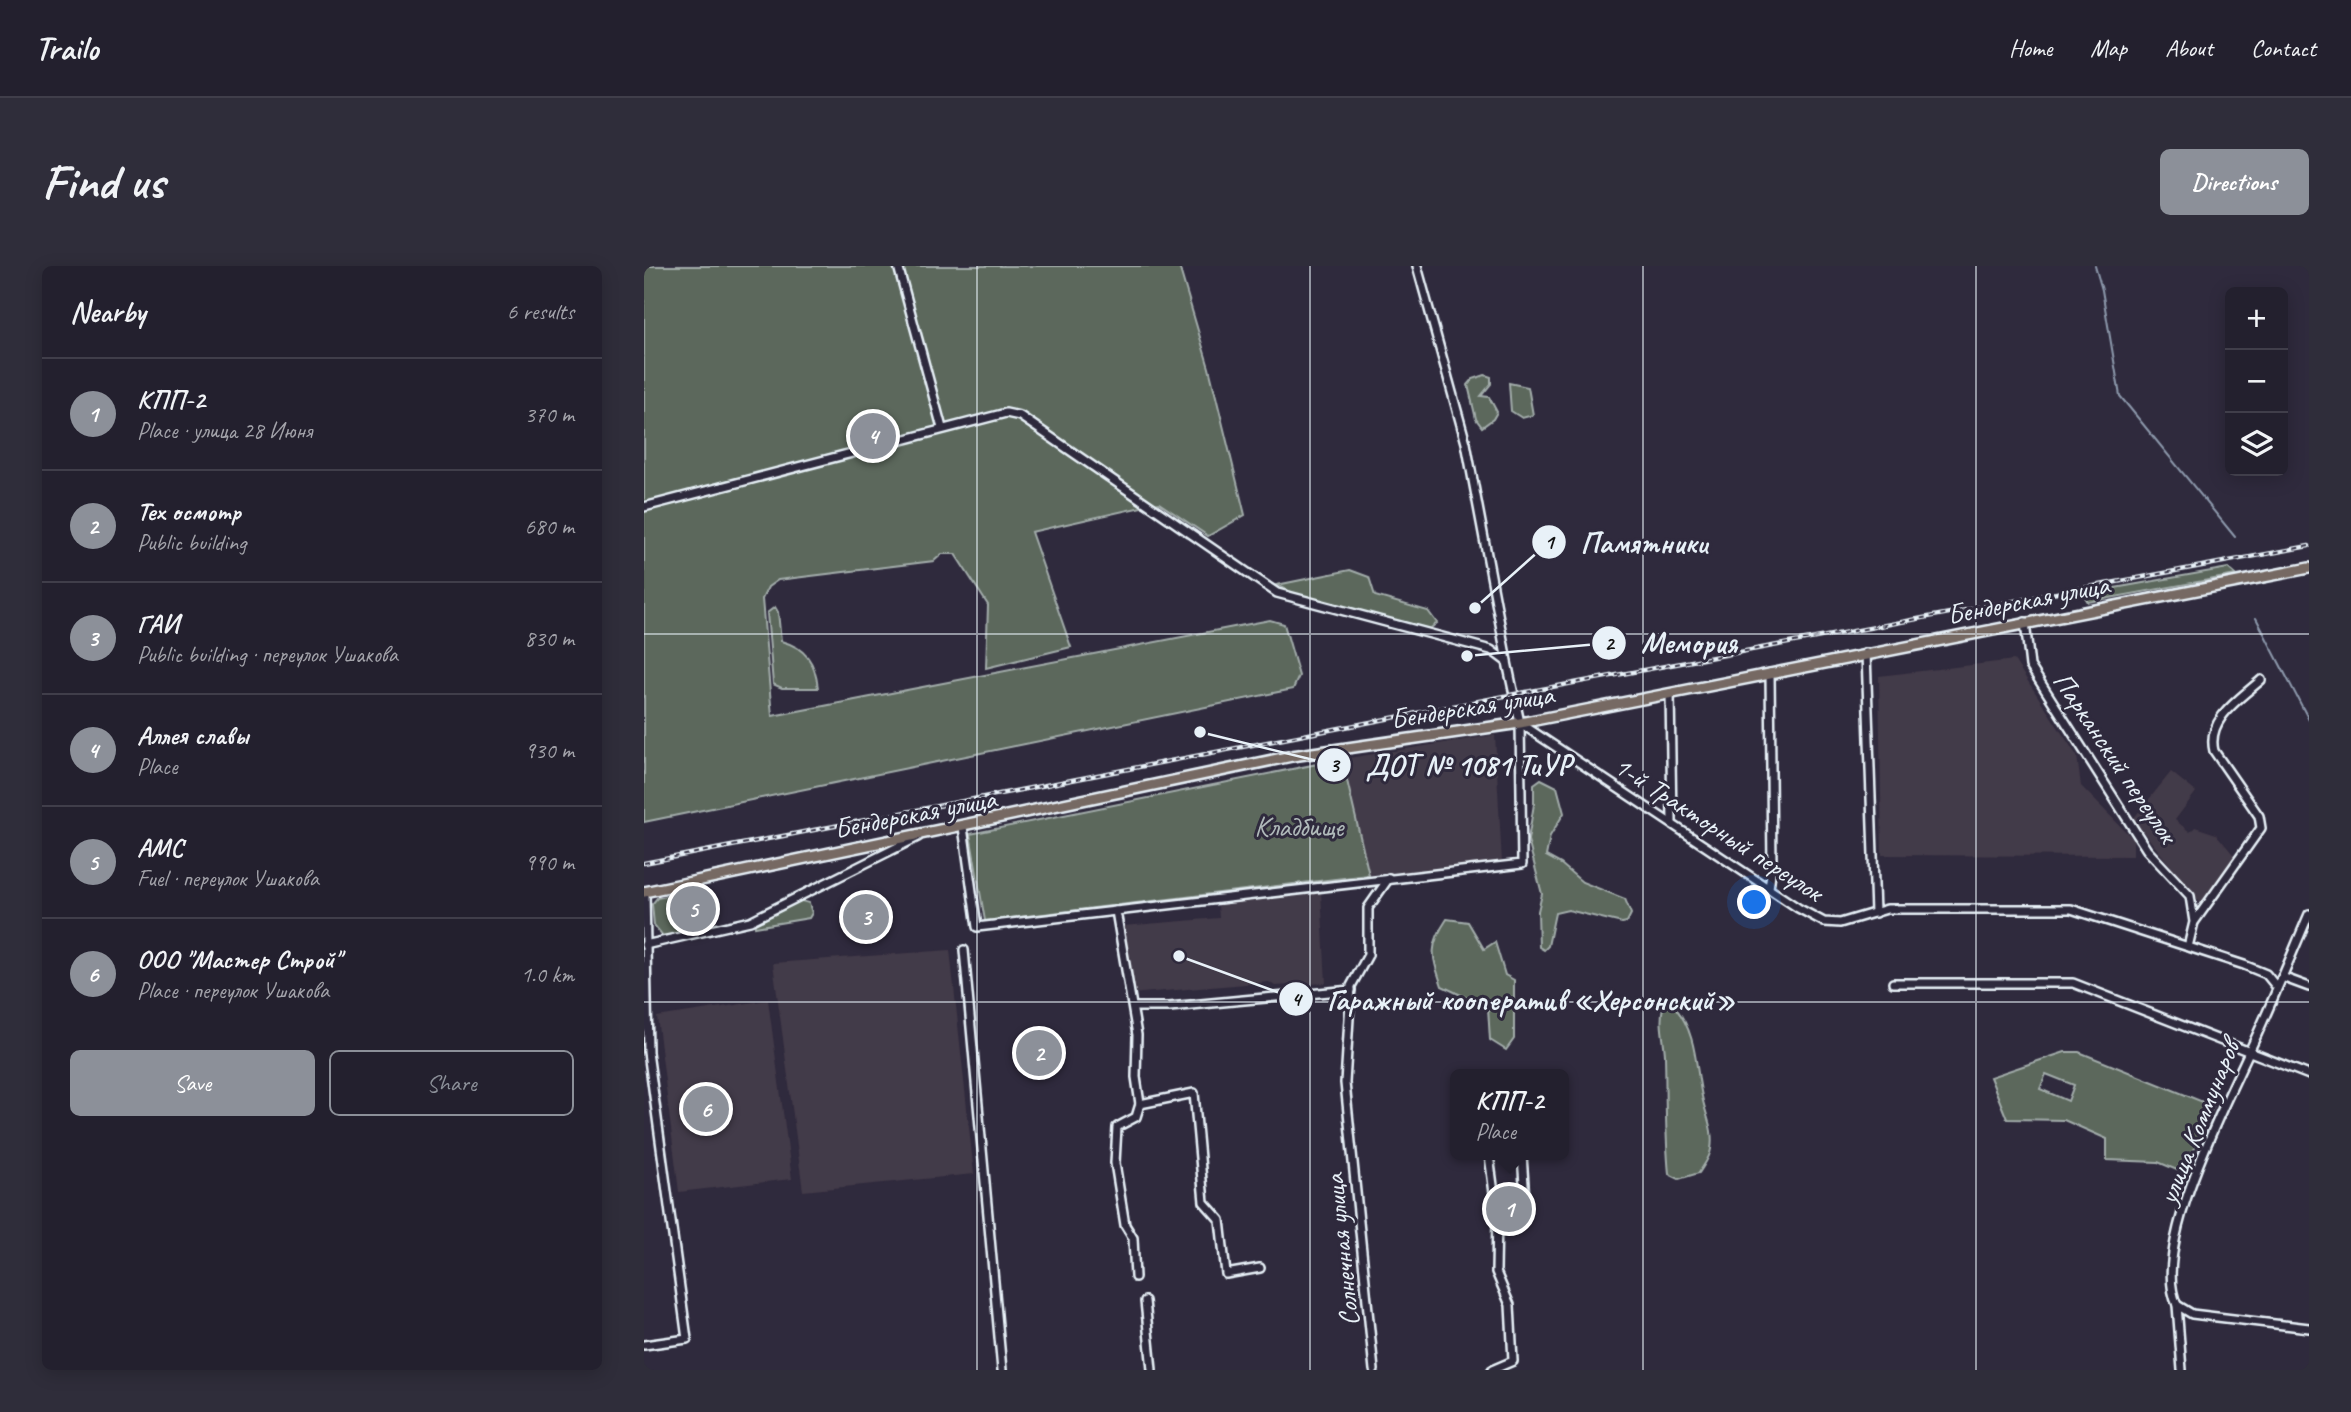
<!DOCTYPE html>
<meta charset="utf-8">
<style>
:root{--surface:#23202e;--page:#2f2d3a;--text:#f1f3f6;--muted:#a3a3aa;--line:#403e4a;--accent:#8c9099}
body{margin:0;font-family:Caveat,sans-serif;background:var(--page);color:var(--text)}
.controls{position:absolute;right:21px;top:21px;display:grid;overflow:hidden;border-radius:10px;box-shadow:0 4px 18px #0003}
.controls button{width:63px;height:63px;display:grid;place-items:center;padding:0;border:0;border-bottom:2px solid var(--line);background:var(--surface);color:var(--text);font:35px sans-serif}
.you{position:absolute;left:1111px;top:637px;width:24px;height:24px;margin:-18px;border:5px solid #fff;border-radius:50%;background:#1a73e8;box-shadow:0 0 0 10px #1a73e833}
.badge{display:grid;place-items:center;width:46px;height:46px;border-radius:50%;background:var(--accent);color:#fff;font-size:23px;font-weight:700}
.pin{position:absolute;translate:-50% -50%;border:4px solid #fff;box-shadow:0 2px 7px #0006}
.popup{position:absolute;left:806px;top:803px;width:119px;height:91px;box-sizing:border-box;display:grid;place-content:center;border-radius:10px;background:var(--surface);filter:drop-shadow(0 2px 5px #0005);font-size:23px;white-space:nowrap;color:var(--muted)}
.popup b{font-size:26px;color:var(--text)}
.popup::after{content:'';position:absolute;left:50%;top:100%;margin-left:-14px;border:14px solid transparent;border-top-color:var(--surface)}
.list{margin:0;padding:0;list-style:none}
h2{display:flex;justify-content:space-between;align-items:center;height:91px;margin:0;padding:0 28px;font-size:30px}
h2 small{font-size:23px;font-weight:400;color:var(--muted)}
.list li{display:grid;grid-template-columns:46px 1fr auto;gap:21px;align-items:center;box-sizing:border-box;height:112px;padding:0 28px;border-top:2px solid var(--line)}
.list b{display:block;font-size:26px;white-space:nowrap}
.list p{margin:0;font-size:23px;white-space:nowrap;color:var(--muted)}
.list em{font-size:23px;font-style:normal;color:var(--muted)}
.actions{display:flex;gap:14px;padding:21px 28px}
.actions a{flex:1;padding:16px 0;border:2px solid var(--accent);border-radius:10px;text-align:center;font-size:24px;color:var(--accent)}
.actions .main{background:var(--accent);color:#fff}
.icon{flex:none;width:38px;height:38px;fill:none;stroke:currentColor;stroke-width:2;stroke-linecap:round;stroke-linejoin:round}
.map{position:relative;flex:none;width:1665px;height:1104px;overflow:hidden;border-radius:10px}
header{display:flex;align-items:center;gap:42px;box-sizing:border-box;height:98px;padding:0 35px;background:var(--surface);border-bottom:2px solid var(--line)}
header strong{font-size:33px}
nav{display:flex;gap:38px;margin-inline-start:auto;font-size:24px}
.intro{display:flex;align-items:center;justify-content:space-between;box-sizing:border-box;height:168px;padding:0 42px}
h1{margin:0;font-size:49px}
.button{padding:18px 32px;border-radius:10px;background:var(--accent);color:#fff;font-size:24px;font-weight:700}
main{display:flex;gap:42px;padding:0 42px}
aside{flex:1;background:var(--surface);border-radius:10px;box-shadow:0 4px 18px #0003}
.map>svg:first-child{display:block}
</style>
<header>
<strong>Trailo</strong>
<nav><a>Home</a><a>Map</a><a>About</a><a>Contact</a></nav>
</header>
<div class="intro"><h1>Find us</h1><a class="button">Directions</a></div>
<main>
<aside>
<h2>Nearby<small>6 results</small></h2>
<ul class="list">
<li><span class="badge">1</span><div><b>КПП-2</b><p>Place · улица 28 Июня</p></div><em>370 m</em></li>
<li><span class="badge">2</span><div><b>Тех осмотр</b><p>Public building</p></div><em>680 m</em></li>
<li><span class="badge">3</span><div><b>ГАИ</b><p>Public building · переулок Ушакова</p></div><em>830 m</em></li>
<li><span class="badge">4</span><div><b>Аллея славы</b><p>Place</p></div><em>930 m</em></li>
<li><span class="badge">5</span><div><b>АМС</b><p>Fuel · переулок Ушакова</p></div><em>990 m</em></li>
<li><span class="badge">6</span><div><b>ООО &quot;Мастер Строй&quot;</b><p>Place · переулок Ушакова</p></div><em>1.0 km</em></li>
</ul>
<div class="actions"><a class="main">Save</a><a>Share</a></div>
</aside>
<div class="map">
<svg width="1665" height="1104" viewBox="0 0 1665 1104">
<rect width="100%" height="100%" fill="#2f2a3d"/>
<filter id="ink" filterUnits="userSpaceOnUse"><feTurbulence type="fractalNoise" baseFrequency=".0143" numOctaves="2"/><feDisplacementMap in="SourceGraphic" scale="14" xChannelSelector="R" yChannelSelector="G"/><feConvolveMatrix kernelMatrix="1 2 1 2 8 2 1 2 1" color-interpolation-filters="sRGB"/></filter>
<g filter="url(#ink)">
<g fill="#433a48">
<path d="M 1370,394 L 1433,490 L 1437,520 L 1489,573 L 1489,590 L 1238,589 L 1235,410 Z"/>
<path d="M 851,469 L 858,597 L 725,609 L 698,493 Z"/>
<path d="M 1527,506 L 1552,526 L 1531,554 L 1546,566 L 1551,561 L 1572,568 L 1593,593 L 1557,638 L 1489,553 Z"/>
<path d="M 677,626 L 682,717 L 631,720 L 625,716 L 486,728 L 479,660 L 575,652 L 574,638 Z"/>
<path d="M 306,684 L 330,908 L 159,925 L 129,697 Z"/>
<path d="M 124,734 L 148,913 L 35,926 L 13,751 Z"/>
</g>
<g fill="#5b675c" stroke="#a2acaa" stroke-width="2" fill-rule="evenodd">
<path d="M 0,0 L 535,0 L 565,102 L 601,249 L 564,270 L 515,237 L 387,266 L 427,381 L 342,402 L 344,339 L 311,288 L 298,288 L 290,295 L 134,314 L 124,321 L 118,333 L 128,450 L 626,354 L 640,358 L 655,410 L 649,423 L 0,556 Z"/>
<path d="M 841,109 L 847,111 L 847,118 L 837,130 L 845,131 L 853,146 L 849,153 L 838,161 L 832,153 L 824,119 L 829,113 Z"/>
<path d="M 865,117 L 884,121 L 889,149 L 878,152 L 867,145 Z"/>
<path d="M 1584,302 L 1592,309 L 1444,336 L 1441,331 L 1448,326 Z"/>
<path d="M 706,304 L 725,311 L 731,330 L 784,345 L 793,357 L 783,365 L 653,329 L 633,319 Z"/>
<path d="M 131,341 L 134,346 L 137,375 C 162,382 171,396 174,422 L 138,422 L 129,418 L 123,347 Z"/>
<path d="M 698,493 L 725,609 L 341,655 L 326,568 Z"/>
<path d="M 897,513 L 913,521 L 920,547 L 906,570 L 902,590 L 917,598 L 938,616 L 981,633 L 987,648 L 983,656 L 978,657 L 924,644 L 911,647 L 904,680 L 900,684 L 895,681 L 894,645 L 898,628 L 884,574 L 890,538 L 890,518 Z"/>
<path d="M 33,628 L 41,661 L 38,667 L 19,670 L 10,659 L 8,638 L 13,632 Z"/>
<path d="M 154,634 L 165,637 L 168,647 L 165,652 L 111,661 L 110,655 Z"/>
<path d="M 803,653 L 824,656 L 840,683 L 851,676 L 861,709 L 870,714 L 870,773 L 862,784 L 846,774 L 844,742 L 798,720 C 788,690 784,681 803,653 Z"/>
<path d="M 1019,741 L 1031,741 C 1054,769 1051,802 1059,835 C 1063,852 1070,865 1067,883 C 1066,892 1059,900 1055,907 L 1035,913 L 1025,908 C 1021,868 1022,828 1021,789 C 1020,772 1015,758 1019,741 Z"/>
<path d="M 1421,786 L 1435,786 L 1569,840 L 1540,907 L 1514,896 L 1463,894 L 1463,873 L 1420,854 L 1363,853 L 1346,811 ZM 1402,808 L 1430,819 L 1424,835 L 1396,823 Z"/>
</g>
<g fill="none" stroke-linecap="round" stroke-linejoin="round">
<g stroke="#8d99ac" stroke-width="2">
<path d="M 1451,0 L 1458,24 L 1476,130 L 1591,271"/>
<path d="M 1612,352 L 1665,454"/>
</g>
<defs>
<g id="minor">
<path d="M 254,0 L 298,162"/>
<path d="M 773,0 L 822,177 L 863,395"/>
<path d="M 0,241 L 362,147 L 376,150 L 633,327 L 847,384 L 863,396 L 876,457 L 878,598 L 472,645 L 493,769 L 492,811 L 496,838 L 492,851 L 473,861 L 471,897 L 481,959 L 489,972 L 491,1011"/>
<path d="M 1381,356 L 1386,400 L 1503,584 L 1546,630 L 1550,656 L 1544,681"/>
<path d="M 1222,387 L 1231,647"/>
<path d="M 1026,427 L 1028,555"/>
<path d="M 876,457 L 1154,642 L 1180,656 L 1196,657 L 1243,643 L 1427,643 L 1600,699 L 1622,708 L 1631,719"/>
<path d="M 319,561 L 333,661 L 472,645"/>
<path d="M 1125,622 L 1128,600 L 1126,407"/>
<path d="M 1665,648 C 1647,690 1631,729 1612,771 C 1586,828 1505,981 1533,1039 L 1548,1048 L 1665,1062"/>
<path d="M 1551,655 L 1617,562 L 1615,550 L 1570,485 C 1562,453 1597,432 1617,414"/>
<path d="M 1,679 L 106,655 L 274,571"/>
<path d="M 320,684 L 358,1104"/>
<path d="M 1638,711 L 1665,721"/>
<path d="M 1249,717 L 1429,717 L 1665,809"/>
<path d="M 490,741 L 525,741 L 707,724"/>
<path d="M 496,838 L 550,827 L 560,936 L 576,954 L 582,1008 L 616,1002"/>
<path d="M 845,889 L 853,950 L 852,1006 L 866,1039 L 869,1095 L 848,1104"/>
<path d="M 878,889 L 882,948"/>
<path d="M 501,1035 L 508,1104"/>
<path d="M 1533,1039 L 1538,1104"/>
<path d="M 0,1079 L 43,1073 L 4,786 L 1,626"/>
<path d="M 730,1104 L 701,817 L 707,720 L 724,689 L 724,642 L 745,612"/>
</g>
<path id="major" d="M 0,626 L 648,490 L 876,457 L 1665,302"/>
</defs>
<use href="#minor" stroke="#e8f1f8" stroke-width="12"/>
<use href="#major" stroke="#e8f1f8" stroke-width="14"/>
<use href="#minor" stroke="#2f2a3d" stroke-width="7"/>
<use href="#major" stroke="#766964" stroke-width="9"/>
<defs>
<path id="rail" d="M 0,597 L 871,428 L 1665,280"/>
</defs>
<use href="#rail" stroke="#e8f1f8" stroke-width="4.5"/>
<use href="#rail" stroke="#2f2a3d" stroke-width="2" stroke-dasharray="5" stroke-linecap="butt"/>
</g>
</g>
<path fill="none" stroke="#e8f1f8" stroke-width="2" stroke-opacity="0.55" d="M 333,0 L 333,1104M 666,0 L 666,1104M 999,0 L 999,1104M 1332,0 L 1332,1104M 0,368 L 1665,368M 0,736 L 1665,736"/>
<g text-anchor="middle" stroke-width="6" stroke-linejoin="round" paint-order="stroke">
<g font-size="28" fill="#e8f1f8" stroke="#2f2a3d">
<text transform="translate(1384 333) rotate(-11)" y="10">Бендерская улица</text>
<text transform="translate(828 440) rotate(-9)" y="10">Бендерская улица</text>
<text transform="translate(1472 491) rotate(56)" y="10">Парканский переулок</text>
<text transform="translate(271 547) rotate(-11)" y="10">Бендерская улица</text>
<text transform="translate(1075 562) rotate(33)" y="10">1-й Тракторный переулок</text>
<text transform="translate(1554 856) rotate(-68)" y="10">улица Коммунаров</text>
<text transform="translate(697 984) rotate(-96)" y="10">Солнечная улица</text>
</g>
<g font-size="28" fill="#b0baba" stroke="#2f2a3d">
<text x="655" y="570">Кладбище</text>
</g>
</g>
<path fill="none" stroke="#e8f1f8" stroke-width="2.5" d="M831 342L905 276M823 390L965 377M556 466L690 499M535 690L652 733"/>
<g fill="#e8f1f8" stroke="#2f2a3d" stroke-width="2.5">
<circle cx="831" cy="342" r="7"/>
<circle cx="823" cy="390" r="7"/>
<circle cx="556" cy="466" r="7"/>
<circle cx="535" cy="690" r="7"/>
<circle cx="905" cy="276" r="18"/>
<circle cx="965" cy="377" r="18"/>
<circle cx="690" cy="499" r="18"/>
<circle cx="652" cy="733" r="18"/>
</g>
<g font-size="21" text-anchor="middle" font-weight="bold" fill="#111">
<text x="905" y="283">1</text>
<text x="965" y="384">2</text>
<text x="690" y="506">3</text>
<text x="652" y="740">4</text>
</g>
<g font-size="30" text-anchor="middle" font-weight="bold" fill="#e8f1f8" stroke="#2f2a3d" stroke-width="6" stroke-linejoin="round" paint-order="stroke">
<text x="1000" y="287">Памятники</text>
<text x="1045" y="387">Мемория</text>
<text x="825" y="509">ДОТ № 1081 ТиУР</text>
<text x="887" y="744">Гаражный кооператив «Херсонский»</text>
</g>
</svg>
<div class="controls">
<button>+</button>
<button>−</button>
<button><svg class="icon" aria-label="layers" viewBox="0 0 24 24"><path d="M12 4l9 5-9 5-9-5zM3 14l9 5 9-5"/></svg></button>
</div>
<div class="you"></div>
<div class="pin badge" style="left:865px;top:943px">1</div>
<div class="popup"><b>КПП-2</b>Place</div>
<div class="pin badge" style="left:395px;top:787px">2</div>
<div class="pin badge" style="left:222px;top:651px">3</div>
<div class="pin badge" style="left:229px;top:170px">4</div>
<div class="pin badge" style="left:49px;top:643px">5</div>
<div class="pin badge" style="left:62px;top:843px">6</div>
</div>
</main>
